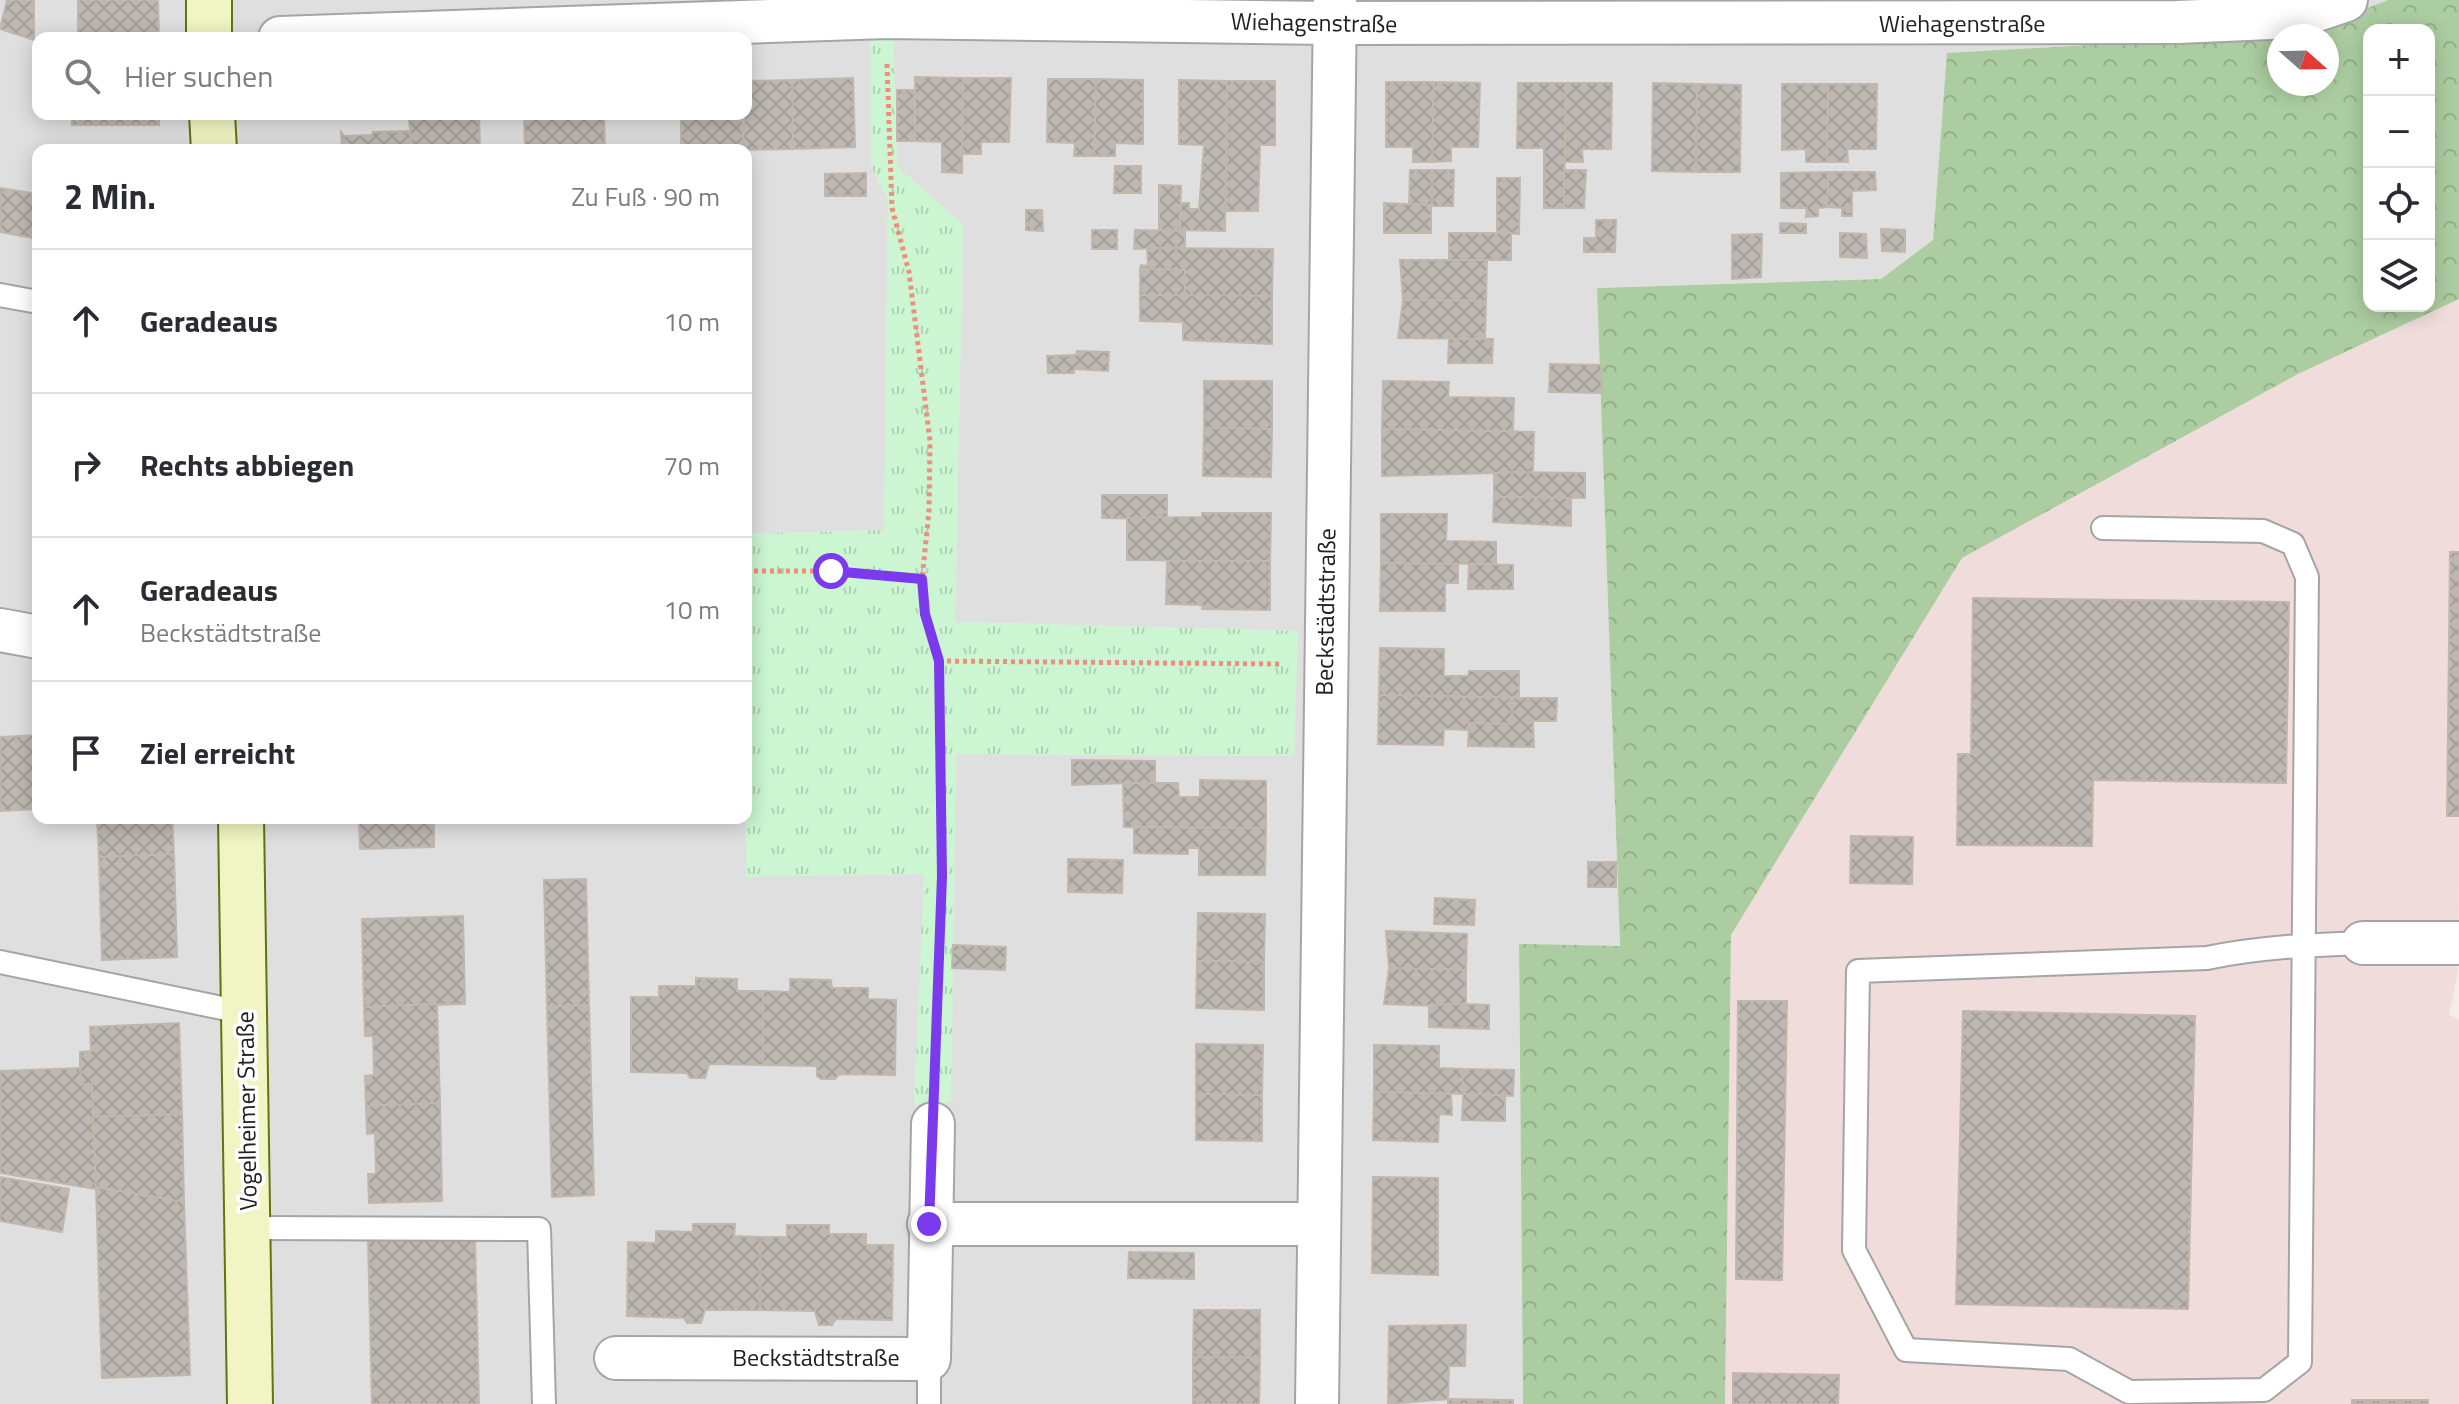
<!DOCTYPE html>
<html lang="de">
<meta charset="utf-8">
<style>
:root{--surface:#fff;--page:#f7f7f7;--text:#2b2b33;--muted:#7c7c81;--line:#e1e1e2}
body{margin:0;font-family:"Titillium Web",sans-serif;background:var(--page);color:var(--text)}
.controls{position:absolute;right:24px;top:24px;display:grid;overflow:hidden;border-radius:16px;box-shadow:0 4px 20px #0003}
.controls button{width:72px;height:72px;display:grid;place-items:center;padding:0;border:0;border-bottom:2px solid var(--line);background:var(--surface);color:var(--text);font:40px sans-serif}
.compass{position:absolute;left:2267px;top:24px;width:72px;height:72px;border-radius:50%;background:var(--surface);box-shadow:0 4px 20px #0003;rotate:110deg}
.stop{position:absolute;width:24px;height:24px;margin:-18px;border:6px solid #7c3aed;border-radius:50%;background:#fff}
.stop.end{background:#7c3aed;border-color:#fff;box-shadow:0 2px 8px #0008}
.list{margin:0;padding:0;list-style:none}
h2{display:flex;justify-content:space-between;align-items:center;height:104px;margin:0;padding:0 32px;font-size:34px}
h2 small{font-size:26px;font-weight:400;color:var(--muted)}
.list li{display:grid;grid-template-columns:52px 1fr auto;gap:24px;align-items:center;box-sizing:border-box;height:144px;padding:0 32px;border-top:2px solid var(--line)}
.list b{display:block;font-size:30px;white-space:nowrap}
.list p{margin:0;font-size:26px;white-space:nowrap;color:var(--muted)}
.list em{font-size:26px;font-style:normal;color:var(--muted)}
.icon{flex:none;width:44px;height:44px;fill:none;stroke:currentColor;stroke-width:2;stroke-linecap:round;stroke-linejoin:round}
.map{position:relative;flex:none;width:2459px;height:1404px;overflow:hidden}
.search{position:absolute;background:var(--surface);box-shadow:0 4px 20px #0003;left:32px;top:32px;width:720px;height:88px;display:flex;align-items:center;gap:20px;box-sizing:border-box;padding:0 28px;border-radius:16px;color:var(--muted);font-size:30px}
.panel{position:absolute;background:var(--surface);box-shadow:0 4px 20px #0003;left:32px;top:144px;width:720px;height:680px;border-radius:16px}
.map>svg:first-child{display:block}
</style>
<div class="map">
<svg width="2459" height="1404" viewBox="0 0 2459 1404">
<defs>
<pattern id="forest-crowns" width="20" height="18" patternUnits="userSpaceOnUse" patternTransform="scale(2)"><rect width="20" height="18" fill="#accda1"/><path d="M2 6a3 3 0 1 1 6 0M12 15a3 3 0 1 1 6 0" fill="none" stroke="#94b08a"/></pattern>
<pattern id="park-tufts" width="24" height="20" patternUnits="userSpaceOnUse" patternTransform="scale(2)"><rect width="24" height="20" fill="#cbf6d1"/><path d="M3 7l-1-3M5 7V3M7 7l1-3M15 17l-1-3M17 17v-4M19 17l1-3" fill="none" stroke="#aed3b3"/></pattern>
<pattern id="building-cross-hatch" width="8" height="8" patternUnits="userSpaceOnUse" patternTransform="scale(2)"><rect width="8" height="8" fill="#beb8b2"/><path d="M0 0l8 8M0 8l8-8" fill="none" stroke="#a39e99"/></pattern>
</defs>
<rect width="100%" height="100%" fill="#f1efe9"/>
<path fill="#dfdfdf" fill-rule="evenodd" d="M 0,0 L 2388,0 L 2301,33 L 1948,53 L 1933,240 L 1881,279 L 1597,288 L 1620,946 L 1519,945 L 1523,1404 L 0,1404 ZM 893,21 L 897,167 L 963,224 L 955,622 L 1297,631 L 1294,756 L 956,754 L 950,1102 L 914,1104 L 925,874 L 746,876 L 747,702 L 746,818 L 38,818 L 38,150 L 746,150 L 746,534 L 884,530 L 888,199 L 871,166 ZM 38,38 L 746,38 L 746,114 L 38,114 Z"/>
<path fill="#f0dcda" d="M 2459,299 L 2459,882 L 2458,971 L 2449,1014 L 2459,1020 L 2459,1404 L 1725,1404 L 1731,935 L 1962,558 L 2298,374 Z"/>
<path fill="url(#forest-crowns)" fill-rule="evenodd" d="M 2388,0 L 2459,0 L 2459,299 L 2298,374 L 1962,558 L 1731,935 L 1725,1404 L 1523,1404 L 1519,944 L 1620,946 L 1597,288 L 1881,279 L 1933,240 L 1947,53 L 2301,33 ZM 2369,30 L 2429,30 L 2429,306 L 2369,306 ZM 2279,36 L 2327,36 L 2327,84 L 2279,84 Z"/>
<path fill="url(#park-tufts)" d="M 893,20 L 897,167 L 963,224 L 955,622 L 1298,631 L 1294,756 L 956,754 L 951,1102 L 914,1105 L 924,874 L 746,877 L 746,534 L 884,530 L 888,199 L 871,166 L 870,21 Z"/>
<g fill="url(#building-cross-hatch)" stroke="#c2b7ac" stroke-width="2">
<path d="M 7,0 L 34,0 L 34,40 L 0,29 Z"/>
<path d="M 78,0 L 158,0 L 159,38 L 78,38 Z"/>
<path d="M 915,77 L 963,78 L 962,173 L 942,172 L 942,142 L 915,141 Z"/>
<path d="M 853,78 L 855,147 L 793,149 L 792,80 Z"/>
<path d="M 963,78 L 1011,78 L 1009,142 L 981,142 L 981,154 L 962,154 Z"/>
<path d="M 1048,79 L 1096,79 L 1094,156 L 1074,156 L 1075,143 L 1047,142 Z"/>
<path d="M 1096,79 L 1143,80 L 1143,144 L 1115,143 L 1115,156 L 1094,156 Z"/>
<path d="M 792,80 L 793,149 L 743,150 L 746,81 Z"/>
<path d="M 1179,80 L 1227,81 L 1225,231 L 1180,230 L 1181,203 L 1189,203 L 1189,209 L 1199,209 L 1204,145 L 1179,144 Z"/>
<path d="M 1227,81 L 1275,81 L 1275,145 L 1260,145 L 1258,211 L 1226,211 Z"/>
<path d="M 1386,82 L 1434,82 L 1432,162 L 1413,162 L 1413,147 L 1386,147 Z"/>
<path d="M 1434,82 L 1480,83 L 1478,147 L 1451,147 L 1451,161 L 1432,162 Z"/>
<path d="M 1518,83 L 1566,83 L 1564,208 L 1544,208 L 1544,148 L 1517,148 Z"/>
<path d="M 1566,83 L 1612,83 L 1611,149 L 1582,149 L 1583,162 L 1565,162 Z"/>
<path d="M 1653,83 L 1697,84 L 1696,172 L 1652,171 Z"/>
<path d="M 1697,84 L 1741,85 L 1740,172 L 1696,172 Z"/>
<path d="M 1782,84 L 1828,84 L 1827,162 L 1806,162 L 1806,149 L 1782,150 Z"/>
<path d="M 1828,84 L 1877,84 L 1876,149 L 1847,149 L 1848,162 L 1827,162 Z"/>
<path d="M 897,90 L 914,90 L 915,141 L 897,141 Z"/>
<rect x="72" y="114" width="87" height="11"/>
<path d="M 408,114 L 479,114 L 480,150 L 413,150 Z"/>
<path d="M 524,114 L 604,114 L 605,150 L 525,150 Z"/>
<path d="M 681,114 L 742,114 L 743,150 L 681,150 Z"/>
<path d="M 409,131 L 413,150 L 342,150 L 341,132 L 344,136 L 372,135 L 373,132 Z"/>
<path d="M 1115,166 L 1141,166 L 1141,193 L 1114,193 Z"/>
<path d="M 1410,170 L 1432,170 L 1432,206 L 1409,206 Z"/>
<path d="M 1432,170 L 1454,170 L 1453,206 L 1432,206 Z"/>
<path d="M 1564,170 L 1586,170 L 1584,208 L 1564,208 Z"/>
<path d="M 1828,172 L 1875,172 L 1876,190 L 1852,191 L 1852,216 L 1842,216 L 1842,208 L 1827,207 Z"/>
<path d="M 1828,172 L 1827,207 L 1818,208 L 1818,216 L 1806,217 L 1807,208 L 1781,208 L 1781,173 Z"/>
<path d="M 866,173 L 866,196 L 825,196 L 825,174 Z"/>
<path d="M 1497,178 L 1520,178 L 1519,234 L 1497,233 Z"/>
<path d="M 1159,185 L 1181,186 L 1180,230 L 1159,230 Z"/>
<path d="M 0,188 L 38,194 L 38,239 L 0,232 Z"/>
<path d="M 1384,203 L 1431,205 L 1431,233 L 1384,233 Z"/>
<path d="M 1026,210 L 1042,210 L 1043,231 L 1026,230 Z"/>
<path d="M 1596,220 L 1616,220 L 1615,252 L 1584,252 L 1584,238 L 1596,238 Z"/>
<path d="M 1780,223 L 1806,224 L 1806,233 L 1780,233 Z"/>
<path d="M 1881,229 L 1905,230 L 1905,252 L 1882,251 Z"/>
<rect x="1092" y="230" width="25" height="19"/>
<path d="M 1135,230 L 1185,231 L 1185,247 L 1134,249 Z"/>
<rect x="1449" y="233" width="62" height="27"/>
<path d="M 1840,233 L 1866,234 L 1867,258 L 1840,257 Z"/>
<path d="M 1762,234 L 1761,277 L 1732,279 L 1732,235 Z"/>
<path d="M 1147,248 L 1273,249 L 1272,296 L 1185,296 L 1185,270 L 1140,269 L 1141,265 L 1148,266 Z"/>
<path d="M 1400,260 L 1487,260 L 1486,301 L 1403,300 Z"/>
<path d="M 1140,269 L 1185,270 L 1185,296 L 1140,295 Z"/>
<path d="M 1140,295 L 1272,296 L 1272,344 L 1183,340 L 1183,322 L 1140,321 Z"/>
<path d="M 1403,300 L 1486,301 L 1485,339 L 1398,338 Z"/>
<path d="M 1449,339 L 1493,339 L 1492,363 L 1448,363 Z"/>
<path d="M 1077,351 L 1109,352 L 1108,371 L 1074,369 L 1074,373 L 1048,373 L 1047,356 L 1076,355 Z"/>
<path d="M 1550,364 L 1601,365 L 1602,393 L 1549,392 Z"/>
<path d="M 1204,381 L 1272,381 L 1272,429 L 1204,428 Z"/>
<path d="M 1383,381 L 1449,382 L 1448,397 L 1514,398 L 1513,431 L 1382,429 Z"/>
<path d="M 1204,428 L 1272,429 L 1271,477 L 1203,476 Z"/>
<path d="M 1382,429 L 1534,432 L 1533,472 L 1382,476 Z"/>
<path d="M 1513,472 L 1585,473 L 1585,498 L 1494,497 L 1494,474 Z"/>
<path d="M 1102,495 L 1167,495 L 1167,519 L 1102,518 Z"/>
<path d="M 1494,497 L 1571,498 L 1571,526 L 1493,522 Z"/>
<path d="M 1202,513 L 1271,513 L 1270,561 L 1127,560 L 1127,518 L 1202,517 Z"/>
<path d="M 1381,514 L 1447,514 L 1446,541 L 1496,542 L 1496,564 L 1381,563 Z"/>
<path d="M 2450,552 L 2459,552 L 2459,816 L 2447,816 Z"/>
<path d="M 1167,561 L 1270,561 L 1270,610 L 1202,609 L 1202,605 L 1166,604 Z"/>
<path d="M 1381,563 L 1458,564 L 1458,583 L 1445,583 L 1445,611 L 1380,611 Z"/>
<path d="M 1469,564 L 1513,565 L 1513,589 L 1468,589 Z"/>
<path d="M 1973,598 L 2289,602 L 2286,783 L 2093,780 L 2092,846 L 1957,845 L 1958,754 L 1971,754 Z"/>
<path d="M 1380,648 L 1444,649 L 1444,676 L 1468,676 L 1469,671 L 1519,671 L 1519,697 L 1379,695 Z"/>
<path d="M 1379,695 L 1512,698 L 1512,724 L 1469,723 L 1468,730 L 1444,729 L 1443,745 L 1378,744 Z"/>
<path d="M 1512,698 L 1557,698 L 1556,721 L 1533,721 L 1534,747 L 1468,746 L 1469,723 L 1512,724 Z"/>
<path d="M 38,735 L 38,809 L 0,811 L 0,737 Z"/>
<path d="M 1072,760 L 1155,761 L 1155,782 L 1072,785 Z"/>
<path d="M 1200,780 L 1266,781 L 1266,828 L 1124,827 L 1123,783 L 1178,783 L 1179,797 L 1200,797 Z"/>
<path d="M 97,818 L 172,818 L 174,854 L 99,857 Z"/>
<path d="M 359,818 L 434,818 L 434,847 L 360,849 Z"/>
<path d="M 1134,827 L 1266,828 L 1265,875 L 1199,875 L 1199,848 L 1188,848 L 1188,854 L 1134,853 Z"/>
<path d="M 1851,836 L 1913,837 L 1912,884 L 1850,883 Z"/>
<path d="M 174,854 L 177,957 L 102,960 L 99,857 Z"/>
<path d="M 1068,859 L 1123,860 L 1122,893 L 1068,892 Z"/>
<rect x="1588" y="862" width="28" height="25"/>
<path d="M 586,879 L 589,1005 L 547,1007 L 544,880 Z"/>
<path d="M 1435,898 L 1475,900 L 1474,925 L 1434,924 Z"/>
<path d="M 1198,913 L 1265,914 L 1264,962 L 1197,961 Z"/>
<path d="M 463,916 L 465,1004 L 364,1007 L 362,919 Z"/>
<path d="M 1386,931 L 1467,934 L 1466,970 L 1389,968 Z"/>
<path d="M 953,945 L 1006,947 L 1005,970 L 952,968 Z"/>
<path d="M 1197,961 L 1264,962 L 1264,1010 L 1196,1008 Z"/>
<path d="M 1389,968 L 1466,970 L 1466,1007 L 1384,1004 Z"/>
<path d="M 696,978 L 737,979 L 737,991 L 763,991 L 763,1065 L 709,1064 L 705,1078 L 690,1078 L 687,1073 L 631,1072 L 631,997 L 659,997 L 659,986 L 696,986 Z"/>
<path d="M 790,979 L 831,980 L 832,988 L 868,988 L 868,999 L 896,1000 L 895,1075 L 839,1074 L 835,1079 L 821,1079 L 817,1076 L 817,1066 L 763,1065 L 763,991 L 790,992 Z"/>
<path d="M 1738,1001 L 1787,1001 L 1782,1280 L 1736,1279 Z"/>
<path d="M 437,1004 L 440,1103 L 366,1106 L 365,1076 L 374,1075 L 373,1036 L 365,1036 L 364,1007 Z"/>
<path d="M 1466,1004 L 1489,1005 L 1489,1029 L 1429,1027 L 1429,1005 Z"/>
<path d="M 589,1005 L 594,1195 L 552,1197 L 547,1007 Z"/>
<path d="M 1963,1011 L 2195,1016 L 2188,1309 L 1956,1304 Z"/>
<path d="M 179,1023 L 182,1114 L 93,1117 L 92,1084 L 81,1085 L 80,1068 L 80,1052 L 91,1051 L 90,1027 Z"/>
<path d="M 1196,1044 L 1263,1045 L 1262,1095 L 1196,1094 Z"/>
<path d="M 1374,1045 L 1439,1046 L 1439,1068 L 1462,1069 L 1463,1094 L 1374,1092 Z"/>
<path d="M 80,1068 L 81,1085 L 92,1084 L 96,1189 L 0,1173 L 0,1071 Z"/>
<path d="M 1462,1069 L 1514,1070 L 1513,1096 L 1463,1094 Z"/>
<path d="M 1374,1092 L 1451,1094 L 1452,1115 L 1439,1114 L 1438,1142 L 1373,1140 Z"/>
<path d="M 1196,1094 L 1262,1095 L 1262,1141 L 1196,1140 Z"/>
<path d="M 1463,1094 L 1505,1095 L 1505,1121 L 1462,1120 Z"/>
<path d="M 440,1103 L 442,1201 L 369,1203 L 368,1174 L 376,1174 L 375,1133 L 367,1134 L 366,1106 Z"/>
<path d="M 182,1114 L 184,1202 L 96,1187 L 93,1117 Z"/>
<path d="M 0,1177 L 69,1189 L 62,1232 L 0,1221 Z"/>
<path d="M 1373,1177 L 1438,1178 L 1438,1275 L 1372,1273 Z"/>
<path d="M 96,1187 L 184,1202 L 190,1375 L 102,1378 Z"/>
<path d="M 693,1224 L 735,1224 L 734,1236 L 760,1237 L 760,1310 L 705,1310 L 701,1323 L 687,1323 L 684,1318 L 627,1316 L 628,1242 L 656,1243 L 656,1231 L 693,1232 Z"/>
<path d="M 787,1225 L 829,1225 L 829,1234 L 866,1234 L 866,1245 L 893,1245 L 892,1320 L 836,1319 L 832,1325 L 819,1325 L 815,1311 L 760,1310 L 760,1237 L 787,1237 Z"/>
<path d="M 475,1238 L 479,1404 L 372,1404 L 368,1241 Z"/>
<path d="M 1129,1252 L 1194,1253 L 1194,1279 L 1128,1278 Z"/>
<path d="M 1194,1310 L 1260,1310 L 1260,1358 L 1193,1357 Z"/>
<path d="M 1466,1325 L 1465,1366 L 1449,1366 L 1448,1399 L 1388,1404 L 1389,1326 Z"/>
<path d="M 1193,1357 L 1260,1358 L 1259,1404 L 1193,1404 Z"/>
<path d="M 1733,1373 L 1839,1375 L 1838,1404 L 1733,1404 Z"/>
<path d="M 1448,1399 L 1513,1400 L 1513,1404 L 1448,1404 Z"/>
<rect x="2352" y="1400" width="76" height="4"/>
</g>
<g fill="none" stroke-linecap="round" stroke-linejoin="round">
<defs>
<g id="service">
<path d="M 0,295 L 38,302"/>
<path d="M 2103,528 L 2263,531 L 2293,544 L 2307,577 L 2300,1362 L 2264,1390 L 2129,1392 L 2069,1359 L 1906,1350 L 1854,1250 L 1858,971 L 2207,958 C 2259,947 2310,945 2363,943"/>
<path d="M 0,962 L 246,1013"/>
<path d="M 249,1228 L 539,1229 L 544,1404"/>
<path d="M 929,1404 L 929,1359"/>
</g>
<g id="minor">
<path d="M 280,38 L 886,17 L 1335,23 L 2178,22 L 2296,17 L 2346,0"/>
<path d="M 0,630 L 38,637"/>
<path d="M 2363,943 L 2459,943"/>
<path d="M 929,1224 L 1319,1224"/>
<path d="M 616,1358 L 929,1359 L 933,1124"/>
<path d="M 1317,1404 L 1335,0"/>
</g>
<g id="secondary">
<path d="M 209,0 L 209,38"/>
<path d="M 212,114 L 214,150"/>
<path d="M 241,818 L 250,1404"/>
</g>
</defs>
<use href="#service" stroke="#a5a5a5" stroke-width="26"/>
<use href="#minor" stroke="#a5a5a5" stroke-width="46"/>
<use href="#secondary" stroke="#63730e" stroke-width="48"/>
<g stroke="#ef8e7c" stroke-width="5" stroke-dasharray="4 4" stroke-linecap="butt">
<path d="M 887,64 L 892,208 L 909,272 L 930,441 L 929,511 L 922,579 L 925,614 L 939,661 L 942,876 L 936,1079"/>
<path d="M 746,571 L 831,571 L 922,579"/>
<path d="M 939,661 L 1282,664"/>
</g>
<use href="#service" stroke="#fff" stroke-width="22"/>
<use href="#minor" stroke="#fff" stroke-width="42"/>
<use href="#secondary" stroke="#f0f5c3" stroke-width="44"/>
</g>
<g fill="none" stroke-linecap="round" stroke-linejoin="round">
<path stroke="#7c3aed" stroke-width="10" d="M 831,571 L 922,579 L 925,614 L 939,661 L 942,876 L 929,1224"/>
</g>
<g text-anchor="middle" stroke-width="7" stroke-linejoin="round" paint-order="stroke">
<g font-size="24" fill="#212121" stroke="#fff">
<text transform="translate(1314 23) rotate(1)" y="8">Wiehagenstraße</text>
<text x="1962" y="32">Wiehagenstraße</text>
<text transform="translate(1326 612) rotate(-89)" y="8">Beckstädtstraße</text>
<text transform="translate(247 1111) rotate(-91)" y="8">Vogelheimer Straße</text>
<text x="816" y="1366">Beckstädtstraße</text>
</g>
</g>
</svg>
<div class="controls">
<button>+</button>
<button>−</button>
<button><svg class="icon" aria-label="locate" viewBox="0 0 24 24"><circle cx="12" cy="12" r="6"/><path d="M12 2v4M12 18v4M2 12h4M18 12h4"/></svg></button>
<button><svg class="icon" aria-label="layers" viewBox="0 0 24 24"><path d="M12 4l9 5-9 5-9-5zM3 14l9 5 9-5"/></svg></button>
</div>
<svg class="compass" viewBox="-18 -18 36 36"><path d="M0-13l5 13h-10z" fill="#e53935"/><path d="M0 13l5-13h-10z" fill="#7c7c81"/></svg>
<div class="stop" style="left:831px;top:571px"></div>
<div class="stop end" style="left:929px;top:1224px"></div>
<div class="search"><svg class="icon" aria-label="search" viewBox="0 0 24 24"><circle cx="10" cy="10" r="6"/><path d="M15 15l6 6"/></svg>Hier suchen</div>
<section class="panel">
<h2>2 Min.<small>Zu Fuß · 90 m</small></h2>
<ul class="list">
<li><svg class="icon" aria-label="ahead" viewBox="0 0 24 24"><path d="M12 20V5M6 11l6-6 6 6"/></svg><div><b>Geradeaus</b></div><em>10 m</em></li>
<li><svg class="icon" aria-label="right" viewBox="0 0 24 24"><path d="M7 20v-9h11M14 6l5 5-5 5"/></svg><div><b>Rechts abbiegen</b></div><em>70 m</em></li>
<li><svg class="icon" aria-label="ahead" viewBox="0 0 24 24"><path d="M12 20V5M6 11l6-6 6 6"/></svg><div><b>Geradeaus</b><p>Beckstädtstraße</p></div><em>10 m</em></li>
<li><svg class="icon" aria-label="arrive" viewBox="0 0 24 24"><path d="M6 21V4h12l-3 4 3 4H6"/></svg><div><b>Ziel erreicht</b></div></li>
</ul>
</section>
</div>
